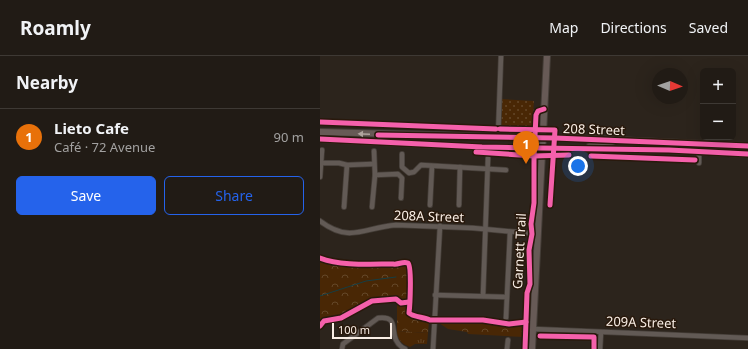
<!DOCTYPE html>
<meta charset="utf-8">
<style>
:root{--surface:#211b15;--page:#2d2822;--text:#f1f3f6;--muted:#a2a1a0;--line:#3e3934;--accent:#2563eb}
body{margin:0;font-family:"Noto Sans",sans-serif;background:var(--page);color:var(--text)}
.controls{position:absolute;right:12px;top:12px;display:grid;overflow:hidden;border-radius:6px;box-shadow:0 4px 16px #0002}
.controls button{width:36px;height:36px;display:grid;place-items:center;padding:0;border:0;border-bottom:1px solid var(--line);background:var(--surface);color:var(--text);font:20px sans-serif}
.compass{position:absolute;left:332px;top:12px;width:36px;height:36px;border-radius:50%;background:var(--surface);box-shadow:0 4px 16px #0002;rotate:92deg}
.scale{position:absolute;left:12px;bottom:10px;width:60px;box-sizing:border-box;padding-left:4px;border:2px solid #f9eee5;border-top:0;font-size:11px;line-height:14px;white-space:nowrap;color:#f9eee5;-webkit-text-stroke:3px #29190c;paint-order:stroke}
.you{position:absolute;left:258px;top:110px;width:14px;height:14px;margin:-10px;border:3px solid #fff;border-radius:50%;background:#1a73e8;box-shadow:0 0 0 6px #1a73e833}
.badge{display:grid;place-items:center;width:26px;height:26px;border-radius:50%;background:var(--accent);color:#fff;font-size:13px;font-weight:700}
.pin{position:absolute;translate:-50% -33px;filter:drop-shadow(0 1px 2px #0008)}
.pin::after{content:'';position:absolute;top:21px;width:14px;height:12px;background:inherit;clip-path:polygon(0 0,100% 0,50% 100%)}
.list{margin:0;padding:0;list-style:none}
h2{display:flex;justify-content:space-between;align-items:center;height:52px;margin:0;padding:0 16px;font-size:17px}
h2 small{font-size:13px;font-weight:400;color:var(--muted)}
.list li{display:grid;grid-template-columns:26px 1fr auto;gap:12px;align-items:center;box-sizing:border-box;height:56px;padding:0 16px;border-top:1px solid var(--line)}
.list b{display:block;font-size:15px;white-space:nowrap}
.list p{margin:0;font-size:13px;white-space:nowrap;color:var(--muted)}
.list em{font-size:13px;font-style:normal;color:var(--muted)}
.actions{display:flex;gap:8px;padding:12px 16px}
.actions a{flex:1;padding:9px 0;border:1px solid var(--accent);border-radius:6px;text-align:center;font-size:14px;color:var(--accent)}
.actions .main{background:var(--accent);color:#fff}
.map{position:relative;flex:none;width:428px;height:293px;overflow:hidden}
header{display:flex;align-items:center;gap:24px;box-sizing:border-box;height:56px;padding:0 20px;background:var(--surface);border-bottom:1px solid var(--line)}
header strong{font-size:19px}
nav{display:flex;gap:22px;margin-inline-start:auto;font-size:14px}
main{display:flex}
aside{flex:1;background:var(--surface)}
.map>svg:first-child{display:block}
</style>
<header>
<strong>Roamly</strong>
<nav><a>Map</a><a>Directions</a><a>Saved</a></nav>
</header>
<main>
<aside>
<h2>Nearby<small></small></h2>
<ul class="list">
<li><span class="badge" style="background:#e8710a">1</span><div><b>Lieto Cafe</b><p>Café · 72 Avenue</p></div><em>90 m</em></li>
</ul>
<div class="actions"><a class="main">Save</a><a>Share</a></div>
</aside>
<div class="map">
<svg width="428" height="293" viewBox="0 0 428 293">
<defs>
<pattern id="grass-dots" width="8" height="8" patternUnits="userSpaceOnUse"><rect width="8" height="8" fill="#492705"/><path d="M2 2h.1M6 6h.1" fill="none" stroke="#644729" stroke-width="1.8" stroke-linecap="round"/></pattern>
<pattern id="forest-crowns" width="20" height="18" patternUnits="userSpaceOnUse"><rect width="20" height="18" fill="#492705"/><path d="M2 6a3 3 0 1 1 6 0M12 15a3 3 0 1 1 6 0" fill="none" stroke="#644729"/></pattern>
<pattern id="park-tufts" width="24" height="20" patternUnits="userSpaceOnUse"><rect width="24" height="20" fill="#492705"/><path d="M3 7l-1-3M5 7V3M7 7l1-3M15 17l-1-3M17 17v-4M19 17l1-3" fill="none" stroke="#644729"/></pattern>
</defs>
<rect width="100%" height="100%" fill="#2c241c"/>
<path fill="url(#grass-dots)" d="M 181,43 L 214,45 L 212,73 L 180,71 Z"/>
<g fill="url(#forest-crowns)">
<path d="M 0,206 L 13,210 L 20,208 L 33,210 L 75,210 L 87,208 L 89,224 L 87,244 L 82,245 L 76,241 L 51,244 L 37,253 L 29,255 L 20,261 L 6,263 L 0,268 Z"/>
<path d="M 77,248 L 88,248 L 88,260 L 90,262 L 101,261 L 109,265 L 108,277 L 77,275 Z"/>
<path d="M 119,265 L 163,266 L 184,269 L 205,268 L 204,281 L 148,278 L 147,276 L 128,273 L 119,267 Z"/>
</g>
<path fill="url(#park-tufts)" d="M 77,275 L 108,277 L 107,288 L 95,288 L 90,291 C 82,288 77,284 77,275 Z"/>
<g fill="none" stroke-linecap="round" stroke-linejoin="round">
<path stroke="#153e45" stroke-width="1" d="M 0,240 L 46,225 L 76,221"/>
<defs>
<g id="minor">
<path d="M 178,82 L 181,0"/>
<path d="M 82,98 L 82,111 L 89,117 L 94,116 L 101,109 L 186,114"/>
<path d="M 1,107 L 19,107 L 27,109 L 53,108"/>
<path d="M 379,107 L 379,95"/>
<path d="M 55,119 L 78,118 L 82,122 L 81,142"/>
<path d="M 0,121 L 2,94"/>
<path d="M 110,149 L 112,110"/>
<path d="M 139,149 L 140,111"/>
<path d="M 24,151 L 27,109"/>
<path d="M 52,151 L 55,119 L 54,95"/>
<path d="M 0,165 C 30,188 45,171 76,169 L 153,172 L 218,178"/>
<path d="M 115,239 L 186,241"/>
<path d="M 163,240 L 168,102"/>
<path d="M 186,262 L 190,177"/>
<path d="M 213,273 L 428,282"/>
<path d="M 22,293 L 23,288 L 58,262 C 84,259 64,282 85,293"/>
<path d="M 113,293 L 120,170"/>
<path d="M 187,293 L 188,284"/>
<path d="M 280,293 L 281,276"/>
</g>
<g id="major">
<path d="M 0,76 L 272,83 L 428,90"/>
<path d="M 0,83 L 162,91 L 349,94 L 428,98"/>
<path d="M 270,90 L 292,86"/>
<path d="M 212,293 L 227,0"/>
</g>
</defs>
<use href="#minor" stroke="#453e38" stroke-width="6"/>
<use href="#major" stroke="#453e38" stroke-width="8"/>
<use href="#minor" stroke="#625a55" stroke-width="4.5"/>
<use href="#major" stroke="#675a56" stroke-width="6"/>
<defs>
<g id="cycleway">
<path d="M 0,66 L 176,73"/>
<path d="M 180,73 L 235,74 L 230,149"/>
<path d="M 58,79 L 235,82 L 428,90"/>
<path d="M 0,83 L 162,91 L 349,94 L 428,98"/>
<path d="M 156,96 L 214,100 L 249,99"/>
<path d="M 271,100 L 375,104"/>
<path d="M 0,202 C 20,210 51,208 73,208 C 79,209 82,205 88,207 C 92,211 90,249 89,257 C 93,261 104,261 110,264 L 163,264 L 189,268 L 206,266"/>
<path d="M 0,270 L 4,265 L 21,262 L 52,245 L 76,243 L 81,247 L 89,246"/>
<path d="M 220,280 L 274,281 L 274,293"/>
<path d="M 205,293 L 207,237 L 210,228 L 209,194 L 212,178 L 211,168 L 214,147 L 214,100 L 216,59 L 218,55 L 224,53"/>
</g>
</defs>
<use href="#cycleway" stroke="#29190c" stroke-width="8"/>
<use href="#cycleway" stroke="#f560ab" stroke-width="5"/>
</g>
<defs><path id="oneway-solid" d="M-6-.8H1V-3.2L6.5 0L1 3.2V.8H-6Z"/></defs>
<use fill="#b0a49e" href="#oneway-solid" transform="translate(44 78) rotate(-178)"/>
<g text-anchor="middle" stroke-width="3" stroke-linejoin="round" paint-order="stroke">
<g font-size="13" fill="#f9eee5" stroke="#29190c">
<text transform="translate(274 73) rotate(2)" y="5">208 Street</text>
<text transform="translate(109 160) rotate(2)" y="5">208A Street</text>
<text transform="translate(199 195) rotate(-87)" y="5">Garnett Trail</text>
<text transform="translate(321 266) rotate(2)" y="5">209A Street</text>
</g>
</g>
</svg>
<div class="controls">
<button>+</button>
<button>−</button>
</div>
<svg class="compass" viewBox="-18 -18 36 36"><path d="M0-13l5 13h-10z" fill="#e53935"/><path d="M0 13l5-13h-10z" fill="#a2a1a0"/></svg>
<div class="scale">100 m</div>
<div class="you"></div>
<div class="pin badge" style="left:206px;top:108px;background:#e8710a">1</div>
</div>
</main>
